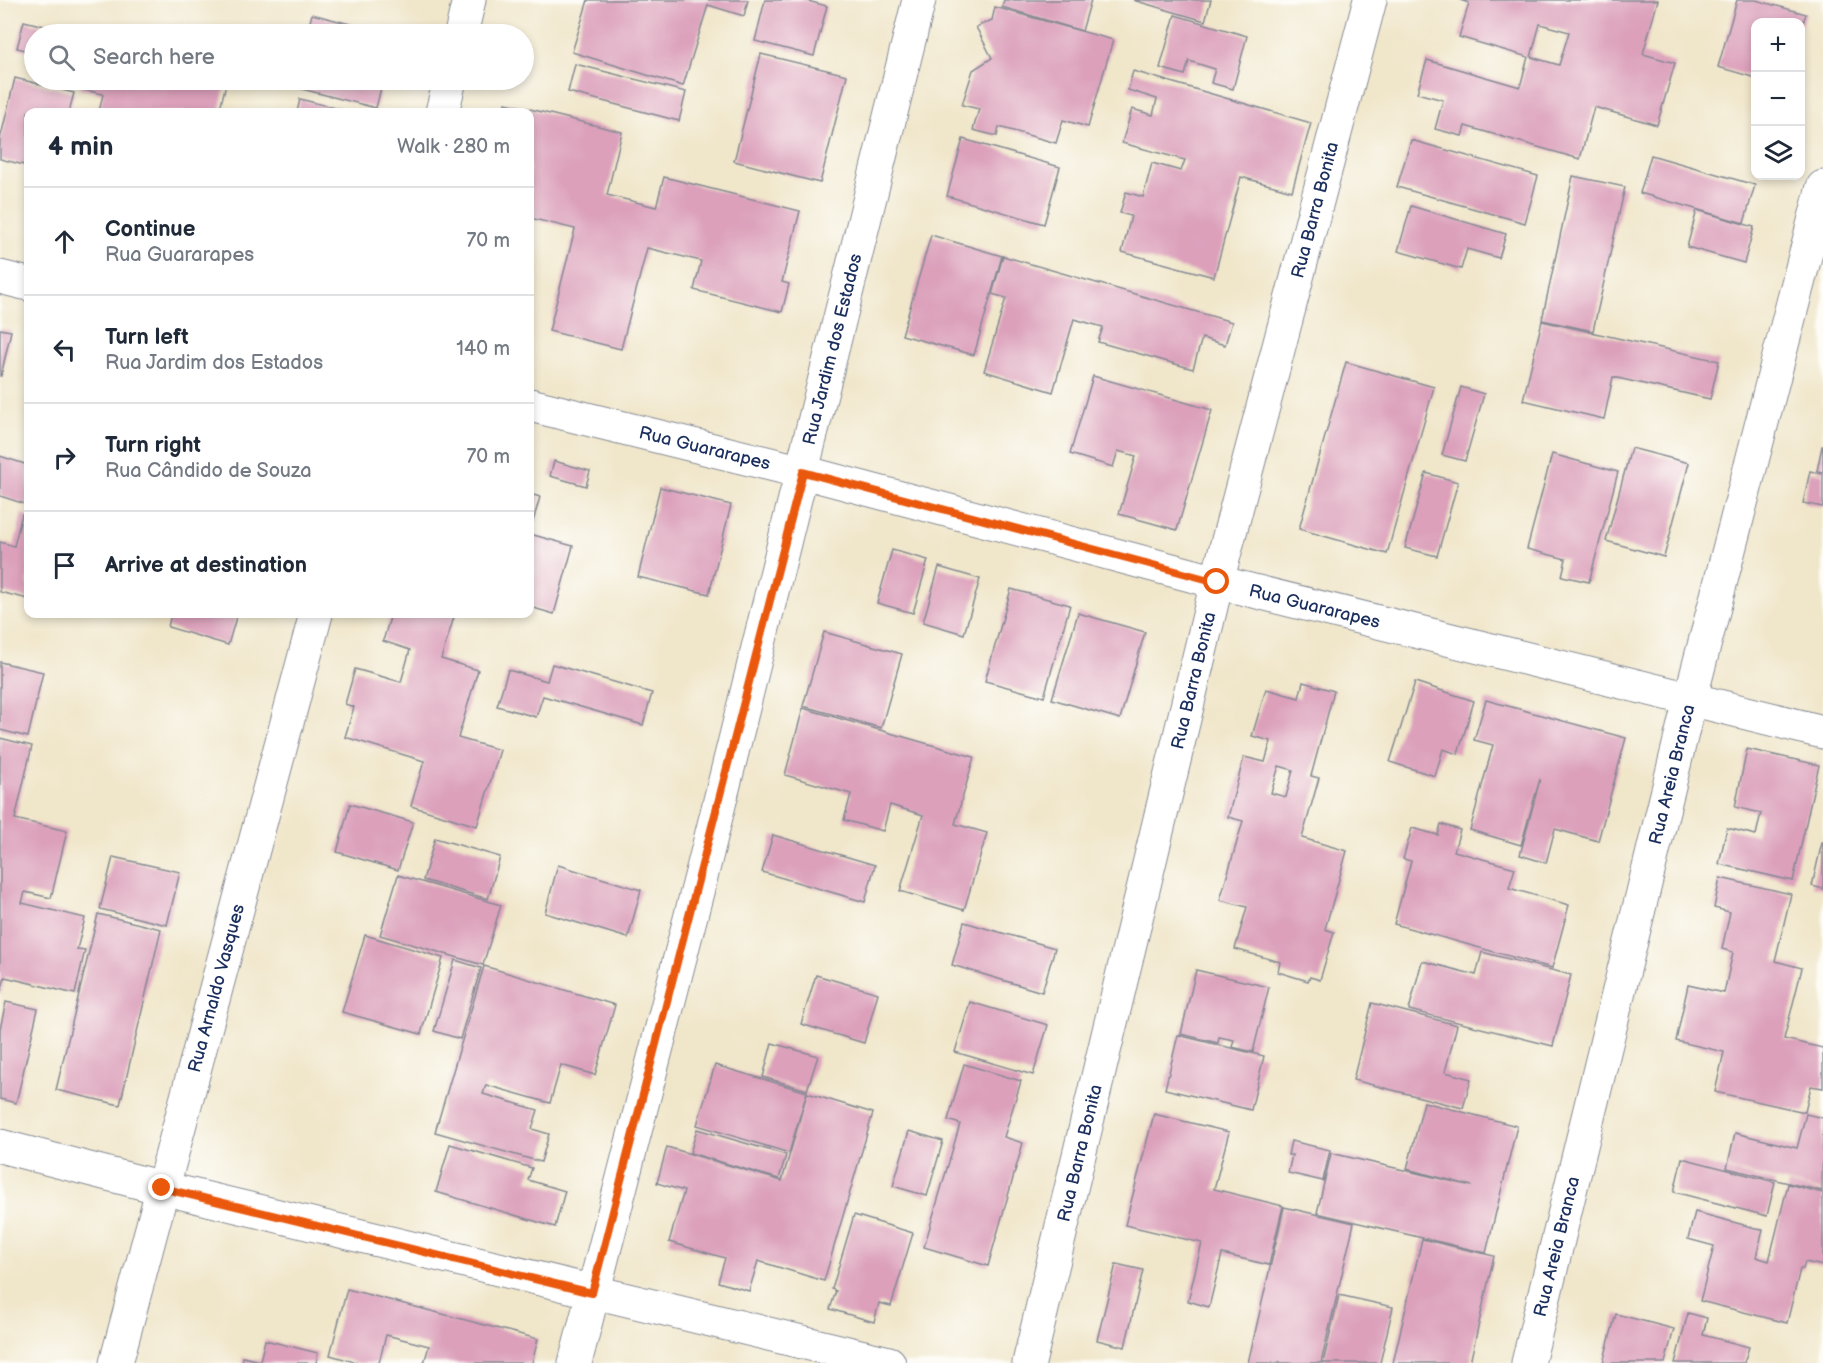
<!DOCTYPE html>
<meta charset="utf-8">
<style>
:root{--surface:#fff;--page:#f2f2f3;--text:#1f2937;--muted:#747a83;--line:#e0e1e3}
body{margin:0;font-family:"Balsamiq Sans",sans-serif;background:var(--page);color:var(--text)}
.controls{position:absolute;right:18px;top:18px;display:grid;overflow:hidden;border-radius:12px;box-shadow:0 3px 9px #0003}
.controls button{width:54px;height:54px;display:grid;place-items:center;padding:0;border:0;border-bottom:2px solid var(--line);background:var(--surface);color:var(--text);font:30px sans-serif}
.stop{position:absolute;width:18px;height:18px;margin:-14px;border:4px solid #ea580c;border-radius:50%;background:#fff}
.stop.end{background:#ea580c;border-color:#fff;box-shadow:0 2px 6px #0008}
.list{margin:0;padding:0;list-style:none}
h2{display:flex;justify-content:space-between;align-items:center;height:78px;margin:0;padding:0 24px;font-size:26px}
h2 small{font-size:20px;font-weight:400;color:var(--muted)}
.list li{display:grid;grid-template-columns:39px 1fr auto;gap:18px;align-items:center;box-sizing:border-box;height:108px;padding:0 24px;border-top:2px solid var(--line)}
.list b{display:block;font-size:22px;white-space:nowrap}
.list p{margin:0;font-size:20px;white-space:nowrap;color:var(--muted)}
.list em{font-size:20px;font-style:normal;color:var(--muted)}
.icon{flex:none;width:33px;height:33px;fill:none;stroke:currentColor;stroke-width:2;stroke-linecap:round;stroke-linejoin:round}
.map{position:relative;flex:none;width:1823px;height:1363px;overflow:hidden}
.search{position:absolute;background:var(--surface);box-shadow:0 3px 9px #0003;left:24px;top:24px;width:510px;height:66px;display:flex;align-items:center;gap:15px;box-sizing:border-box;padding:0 21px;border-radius:33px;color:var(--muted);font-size:22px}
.panel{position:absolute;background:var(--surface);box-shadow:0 3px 9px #0003;left:24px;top:108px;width:510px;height:510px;border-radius:12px}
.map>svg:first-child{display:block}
</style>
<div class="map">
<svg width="1823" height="1363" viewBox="0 0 1823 1363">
<rect width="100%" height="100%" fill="#fdfcf7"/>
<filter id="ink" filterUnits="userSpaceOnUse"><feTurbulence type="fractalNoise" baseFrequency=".0167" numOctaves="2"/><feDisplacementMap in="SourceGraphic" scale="12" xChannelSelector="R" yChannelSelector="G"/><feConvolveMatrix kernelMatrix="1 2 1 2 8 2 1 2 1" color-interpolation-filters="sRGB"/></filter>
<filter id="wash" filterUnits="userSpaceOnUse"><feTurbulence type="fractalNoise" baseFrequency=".008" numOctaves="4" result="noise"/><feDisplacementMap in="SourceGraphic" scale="24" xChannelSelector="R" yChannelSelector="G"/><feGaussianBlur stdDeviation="1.35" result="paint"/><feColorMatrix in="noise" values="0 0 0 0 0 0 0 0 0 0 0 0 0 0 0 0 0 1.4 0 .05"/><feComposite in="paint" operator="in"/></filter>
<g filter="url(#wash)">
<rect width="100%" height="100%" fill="#f0e6ca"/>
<g id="blocks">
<g fill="#dca0bb" fill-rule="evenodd">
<path d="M 588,0 L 748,0 L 744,16 L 708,5 L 683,86 L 572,52 Z"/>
<path d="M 765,0 L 804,0 L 827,6 L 814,56 L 755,41 Z"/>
<path d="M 1004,0 L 1091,0 L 1082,31 L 1002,7 Z"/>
<path d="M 1133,0 L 1211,0 L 1205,21 Z"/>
<path d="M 1460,0 L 1658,0 L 1643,54 L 1675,63 L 1657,125 L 1594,107 L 1580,159 L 1465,126 L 1462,136 L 1435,129 L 1443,100 L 1417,93 L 1427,60 L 1520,87 L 1528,57 L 1459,37 L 1469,3 ZM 1540,24 L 1569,32 L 1559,65 L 1531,57 Z"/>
<path d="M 1737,0 L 1756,0 L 1806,14 L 1801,29 L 1800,22 L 1756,22 L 1756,78 L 1718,67 Z"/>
<path d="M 995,7 L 1113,40 L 1088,127 L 1063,120 L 1056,143 L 999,127 L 997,136 L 973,130 L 979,109 L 962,105 L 973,70 L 992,58 L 976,27 L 992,20 Z"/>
<path d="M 312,14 L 388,34 L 307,34 Z"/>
<path d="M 1175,15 L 1247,36 L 1233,89 L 1211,83 L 1215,69 L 1189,61 L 1185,75 L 1160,68 Z"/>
<path d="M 24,21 L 77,34 L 34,34 L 34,52 L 17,48 Z"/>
<path d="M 761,54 L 847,75 L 820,183 L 734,161 Z"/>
<path d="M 575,64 L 686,92 L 679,121 L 568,92 Z"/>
<path d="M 1133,71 L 1311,123 L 1292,191 L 1241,177 L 1214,277 L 1122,252 L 1131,216 L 1120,213 L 1126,192 L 1143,197 L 1152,163 L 1181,171 L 1185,160 L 1122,143 L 1132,109 L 1153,115 L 1157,99 L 1128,90 Z"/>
<path d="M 15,78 L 74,93 L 69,112 L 28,112 L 28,166 L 0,159 L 0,140 Z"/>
<path d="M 82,80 L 227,80 L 219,112 L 99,112 L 103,94 L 80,89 Z"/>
<path d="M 295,80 L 383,80 L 376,108 L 294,87 Z"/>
<path d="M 300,99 L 351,112 L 297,112 Z"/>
<path d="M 506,103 L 622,132 L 607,195 L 656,207 L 664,177 L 800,211 L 782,282 L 789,284 L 782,312 L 694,290 L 701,261 L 647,248 L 621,349 L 549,331 L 575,229 L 530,218 L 530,112 L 503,112 Z"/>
<path d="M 963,139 L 1060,167 L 1044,224 L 947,196 Z"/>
<path d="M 1411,140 L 1538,176 L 1525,223 L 1397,187 Z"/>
<path d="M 1651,155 L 1755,185 L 1744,223 L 1640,193 Z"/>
<path d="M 1573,176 L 1625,187 L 1593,331 L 1542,320 Z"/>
<path d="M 1411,206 L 1506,234 L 1499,258 L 1467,249 L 1461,269 L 1398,251 Z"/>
<path d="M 1697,210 L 1754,227 L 1744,263 L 1687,247 Z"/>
<path d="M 931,235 L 1002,256 L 974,355 L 902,335 Z"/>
<path d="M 1003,256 L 1232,322 L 1225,345 L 1202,338 L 1193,369 L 1098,342 L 1103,327 L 1074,319 L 1053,392 L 984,371 L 1006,298 L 992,294 Z"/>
<path d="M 1542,321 L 1719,361 L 1710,399 L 1613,377 L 1604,419 L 1523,400 Z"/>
<path d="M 0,329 L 11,331 L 1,376 L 0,376 Z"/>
<path d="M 1346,362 L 1434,387 L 1387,554 L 1299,529 Z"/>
<path d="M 1093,376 L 1212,410 L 1177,530 L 1119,514 L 1136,456 L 1118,451 L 1113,467 L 1070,454 Z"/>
<path d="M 1461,387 L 1484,394 L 1465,461 L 1442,455 Z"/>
<path d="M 1822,446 L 1823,446 L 1823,472 L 1817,471 Z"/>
<path d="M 1631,448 L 1689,463 L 1664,557 L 1606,541 Z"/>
<path d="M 1552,454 L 1618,472 L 1589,582 L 1562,576 L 1566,559 L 1527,549 Z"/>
<path d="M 0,456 L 28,465 L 28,505 L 0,496 Z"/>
<path d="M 554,461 L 590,471 L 586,486 L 550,476 Z"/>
<path d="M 1810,471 L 1823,474 L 1823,507 L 1803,503 Z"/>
<path d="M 1426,473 L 1458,482 L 1437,556 L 1405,548 Z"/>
<path d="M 660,487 L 731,505 L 709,594 L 638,577 Z"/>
<path d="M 530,494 L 540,497 L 530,532 Z"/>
<path d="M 22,514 L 28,516 L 28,599 L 0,592 L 0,542 L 14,546 Z"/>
<path d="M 530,534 L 573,546 L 554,614 L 530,607 Z"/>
<path d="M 892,550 L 928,560 L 913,613 L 877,603 Z"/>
<path d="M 939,567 L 980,579 L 964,634 L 923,622 Z"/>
<path d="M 1011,589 L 1070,605 L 1044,697 L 985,681 Z"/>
<path d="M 1078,613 L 1145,632 L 1120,719 L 1052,699 Z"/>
<path d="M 171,614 L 237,614 L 228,645 L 168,627 Z"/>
<path d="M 391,614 L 455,614 L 441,659 L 478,670 L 458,738 L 500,750 L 477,826 L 411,806 L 424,761 L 345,737 L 354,707 L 345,704 L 355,669 L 401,682 L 410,650 L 383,641 Z"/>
<path d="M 824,632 L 902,654 L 881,728 L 803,706 Z"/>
<path d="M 0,662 L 43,672 L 28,737 L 0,730 Z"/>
<path d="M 552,664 L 652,693 L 643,725 L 543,696 L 536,717 L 497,706 L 508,670 L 547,681 Z"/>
<path d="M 1303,682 L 1334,691 L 1311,776 L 1319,778 L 1302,838 L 1347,851 L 1325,929 L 1334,932 L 1320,980 L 1310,977 L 1308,981 L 1278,972 L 1280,962 L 1235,949 L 1247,907 L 1220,900 L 1243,821 L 1228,817 L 1244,757 L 1265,762 L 1271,741 L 1252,736 L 1266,689 L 1299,698 ZM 1279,766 L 1293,770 L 1286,797 L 1271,793 Z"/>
<path d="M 1415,682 L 1474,701 L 1458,754 L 1443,749 L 1435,776 L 1390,762 Z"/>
<path d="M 1486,700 L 1626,738 L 1598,841 L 1555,829 L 1546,863 L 1520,855 L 1540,779 L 1521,845 L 1470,830 L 1493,745 L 1474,740 Z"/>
<path d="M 803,708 L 974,757 L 955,824 L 987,833 L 964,910 L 900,891 L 923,815 L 890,805 L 883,831 L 844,820 L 851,794 L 785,775 Z"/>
<path d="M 0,738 L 32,746 L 15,819 L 67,831 L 51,898 L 25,892 L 22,903 L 85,918 L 77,949 L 85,950 L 75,994 L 5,977 L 0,995 Z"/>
<path d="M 1747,749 L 1819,765 L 1793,881 L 1719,864 L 1727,828 L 1756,835 L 1761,813 L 1735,807 Z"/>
<path d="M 350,804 L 413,822 L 398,870 L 337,852 Z"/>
<path d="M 1441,824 L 1460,830 L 1454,851 L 1515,868 L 1509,888 L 1569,905 L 1552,968 L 1394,924 L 1411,861 L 1403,859 L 1412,828 L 1438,835 Z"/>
<path d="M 773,835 L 875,865 L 865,902 L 762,872 Z"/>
<path d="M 435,838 L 500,857 L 488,899 L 423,880 Z"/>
<path d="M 1822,842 L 1823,842 L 1823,889 L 1812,886 Z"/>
<path d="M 113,857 L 180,872 L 167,925 L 100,909 Z"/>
<path d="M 558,865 L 641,890 L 628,938 L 545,913 Z"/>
<path d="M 398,875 L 501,905 L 483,965 L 380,935 Z"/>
<path d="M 1720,878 L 1791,894 L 1775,961 L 1802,968 L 1784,1039 L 1823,1048 L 1823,1088 L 1811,1086 L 1805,1112 L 1715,1092 L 1724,1052 L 1676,1041 L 1688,985 L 1724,993 L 1733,952 L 1722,949 L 1730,912 L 1714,908 Z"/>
<path d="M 98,914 L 161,929 L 120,1105 L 56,1090 Z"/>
<path d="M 964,922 L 1055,948 L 1042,992 L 952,965 Z"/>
<path d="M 365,935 L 443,958 L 421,1034 L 342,1012 Z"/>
<path d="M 1482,952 L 1571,975 L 1553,1046 L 1409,1010 L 1422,961 L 1476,975 Z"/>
<path d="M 455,960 L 481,968 L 460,1039 L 434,1031 Z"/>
<path d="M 484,966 L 615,1005 L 595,1075 L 561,1065 L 550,1103 L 486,1085 L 483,1094 L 538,1110 L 532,1129 L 549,1134 L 541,1162 L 435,1132 Z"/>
<path d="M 1196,970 L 1269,987 L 1253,1052 L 1232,1047 L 1234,1040 L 1219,1037 L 1218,1043 L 1181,1034 Z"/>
<path d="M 816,975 L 878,993 L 864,1043 L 801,1024 Z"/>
<path d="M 6,1002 L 38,1009 L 16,1103 L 0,1099 L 0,1029 Z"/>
<path d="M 970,1002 L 1048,1025 L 1033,1075 L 955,1052 Z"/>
<path d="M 1372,1003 L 1457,1025 L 1445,1072 L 1471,1079 L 1463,1108 L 1353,1080 Z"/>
<path d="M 1178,1035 L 1264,1056 L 1251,1110 L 1165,1089 Z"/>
<path d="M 772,1043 L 818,1056 L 807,1090 L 763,1077 Z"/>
<path d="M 964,1064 L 1021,1081 L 1004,1137 L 1023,1143 L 988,1266 L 924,1247 L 960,1124 L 948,1120 Z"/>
<path d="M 715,1065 L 807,1092 L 789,1153 L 697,1125 Z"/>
<path d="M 807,1093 L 873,1113 L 824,1281 L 758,1261 L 749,1291 L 718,1282 L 725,1258 L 669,1242 L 684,1191 L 657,1183 L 667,1147 L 782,1181 Z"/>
<path d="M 1424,1102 L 1517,1126 L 1486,1253 L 1317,1213 L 1331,1153 L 1472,1186 L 1407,1169 Z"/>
<path d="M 1154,1114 L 1229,1132 L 1214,1189 L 1283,1206 L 1269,1265 L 1222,1254 L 1209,1307 L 1188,1301 L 1202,1243 L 1125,1225 Z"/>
<path d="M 1806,1114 L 1823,1118 L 1822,1191 L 1727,1168 L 1735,1133 L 1797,1148 Z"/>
<path d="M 697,1129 L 786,1155 L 779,1179 L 690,1153 Z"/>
<path d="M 909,1131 L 943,1141 L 927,1196 L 893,1186 Z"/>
<path d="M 1291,1141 L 1330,1150 L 1323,1181 L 1288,1173 L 1292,1155 L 1288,1155 Z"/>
<path d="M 450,1144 L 532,1168 L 528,1180 L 565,1191 L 555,1227 L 436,1192 Z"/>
<path d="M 1682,1158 L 1775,1182 L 1767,1216 L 1674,1192 Z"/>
<path d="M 1788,1184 L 1823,1193 L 1823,1266 L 1805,1262 L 1803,1269 L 1800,1269 L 1787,1323 L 1700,1301 L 1714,1246 L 1688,1239 L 1695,1212 L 1763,1230 L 1756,1257 L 1769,1261 Z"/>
<path d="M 1284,1207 L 1354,1223 L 1321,1363 L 1248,1363 Z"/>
<path d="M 854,1215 L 913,1233 L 891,1306 L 879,1303 L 874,1322 L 830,1309 L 836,1291 L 832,1289 Z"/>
<path d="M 1422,1239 L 1494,1256 L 1470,1363 L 1393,1363 Z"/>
<path d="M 1116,1264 L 1143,1270 L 1125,1347 L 1097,1340 Z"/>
<path d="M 347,1289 L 538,1339 L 532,1363 L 424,1363 L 429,1346 L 386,1335 L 379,1363 L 358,1363 L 330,1355 Z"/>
<path d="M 1339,1295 L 1393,1307 L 1380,1363 L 1323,1363 Z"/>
<path d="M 1688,1313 L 1707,1318 L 1703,1335 L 1749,1347 L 1744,1363 L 1675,1363 Z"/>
<path d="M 1616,1314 L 1674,1329 L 1665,1363 L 1603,1363 Z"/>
<path d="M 265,1340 L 318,1353 L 316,1363 L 242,1363 L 243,1357 L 260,1361 Z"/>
</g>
</g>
</g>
<g filter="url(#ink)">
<use href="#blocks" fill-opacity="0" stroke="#868a94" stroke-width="1.5"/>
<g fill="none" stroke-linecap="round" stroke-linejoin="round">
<defs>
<g id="street">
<path d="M 461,34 L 469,0"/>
<path d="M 442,112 L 450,80"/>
<path d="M 0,277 L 28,284"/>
<path id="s1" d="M 530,405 L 803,472 L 1217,582 L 1823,732"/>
<path d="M 0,1146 L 162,1188 L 889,1363"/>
<path id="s2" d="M 116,1363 L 316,614"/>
<path id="s3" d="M 575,1363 L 704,865 L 919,0"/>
<path id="s4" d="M 1029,1363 L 1217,582 L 1370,0"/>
<path id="s5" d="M 1528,1363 L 1690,700 L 1823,187"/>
</g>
</defs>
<use href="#street" stroke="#868a94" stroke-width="35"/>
<use href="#street" stroke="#fff" stroke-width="33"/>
</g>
</g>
<g fill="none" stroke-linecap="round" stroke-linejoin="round" filter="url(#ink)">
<path stroke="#ea580c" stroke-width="8" d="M 162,1188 L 592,1293 L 803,472 L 1217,582"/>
</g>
<g text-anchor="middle" stroke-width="5" stroke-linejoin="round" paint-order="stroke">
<g font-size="18" fill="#1b2f5e" stroke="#fdfcf7">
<text dy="6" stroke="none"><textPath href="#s4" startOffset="1188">Rua Barra Bonita</textPath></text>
<text dy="6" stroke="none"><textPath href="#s3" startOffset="1046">Rua Jardim dos Estados</textPath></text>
<text dy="6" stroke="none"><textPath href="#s1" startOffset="180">Rua Guararapes</textPath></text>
<text dy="6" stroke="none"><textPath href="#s1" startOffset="810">Rua Guararapes</textPath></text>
<text dy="6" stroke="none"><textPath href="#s4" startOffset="702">Rua Barra Bonita</textPath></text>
<text dy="6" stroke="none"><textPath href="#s5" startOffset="606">Rua Areia Branca</textPath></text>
<text dy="6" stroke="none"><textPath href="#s2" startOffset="388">Rua Arnaldo Vasques</textPath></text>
<text dy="6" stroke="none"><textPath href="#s4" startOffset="216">Rua Barra Bonita</textPath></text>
<text dy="6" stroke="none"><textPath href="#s5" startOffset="120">Rua Areia Branca</textPath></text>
</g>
</g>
</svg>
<div class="controls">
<button>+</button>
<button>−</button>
<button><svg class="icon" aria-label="layers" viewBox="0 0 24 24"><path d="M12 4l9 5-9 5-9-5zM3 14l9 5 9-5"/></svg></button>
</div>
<div class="stop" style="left:1217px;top:582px"></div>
<div class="stop end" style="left:162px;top:1188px"></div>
<div class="search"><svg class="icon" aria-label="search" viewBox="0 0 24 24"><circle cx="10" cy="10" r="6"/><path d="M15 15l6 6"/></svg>Search here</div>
<section class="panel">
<h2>4 min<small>Walk · 280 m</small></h2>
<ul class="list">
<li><svg class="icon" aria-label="ahead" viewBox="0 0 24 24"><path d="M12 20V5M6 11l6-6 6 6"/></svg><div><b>Continue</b><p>Rua Guararapes</p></div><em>70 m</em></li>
<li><svg class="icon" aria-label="left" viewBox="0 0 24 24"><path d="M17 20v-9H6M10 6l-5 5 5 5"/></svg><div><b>Turn left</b><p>Rua Jardim dos Estados</p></div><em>140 m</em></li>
<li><svg class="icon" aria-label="right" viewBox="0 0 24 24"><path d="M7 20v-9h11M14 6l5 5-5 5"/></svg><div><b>Turn right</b><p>Rua Cândido de Souza</p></div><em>70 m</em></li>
<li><svg class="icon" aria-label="arrive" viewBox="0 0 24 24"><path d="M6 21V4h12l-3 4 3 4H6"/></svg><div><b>Arrive at destination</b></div></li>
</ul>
</section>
</div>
